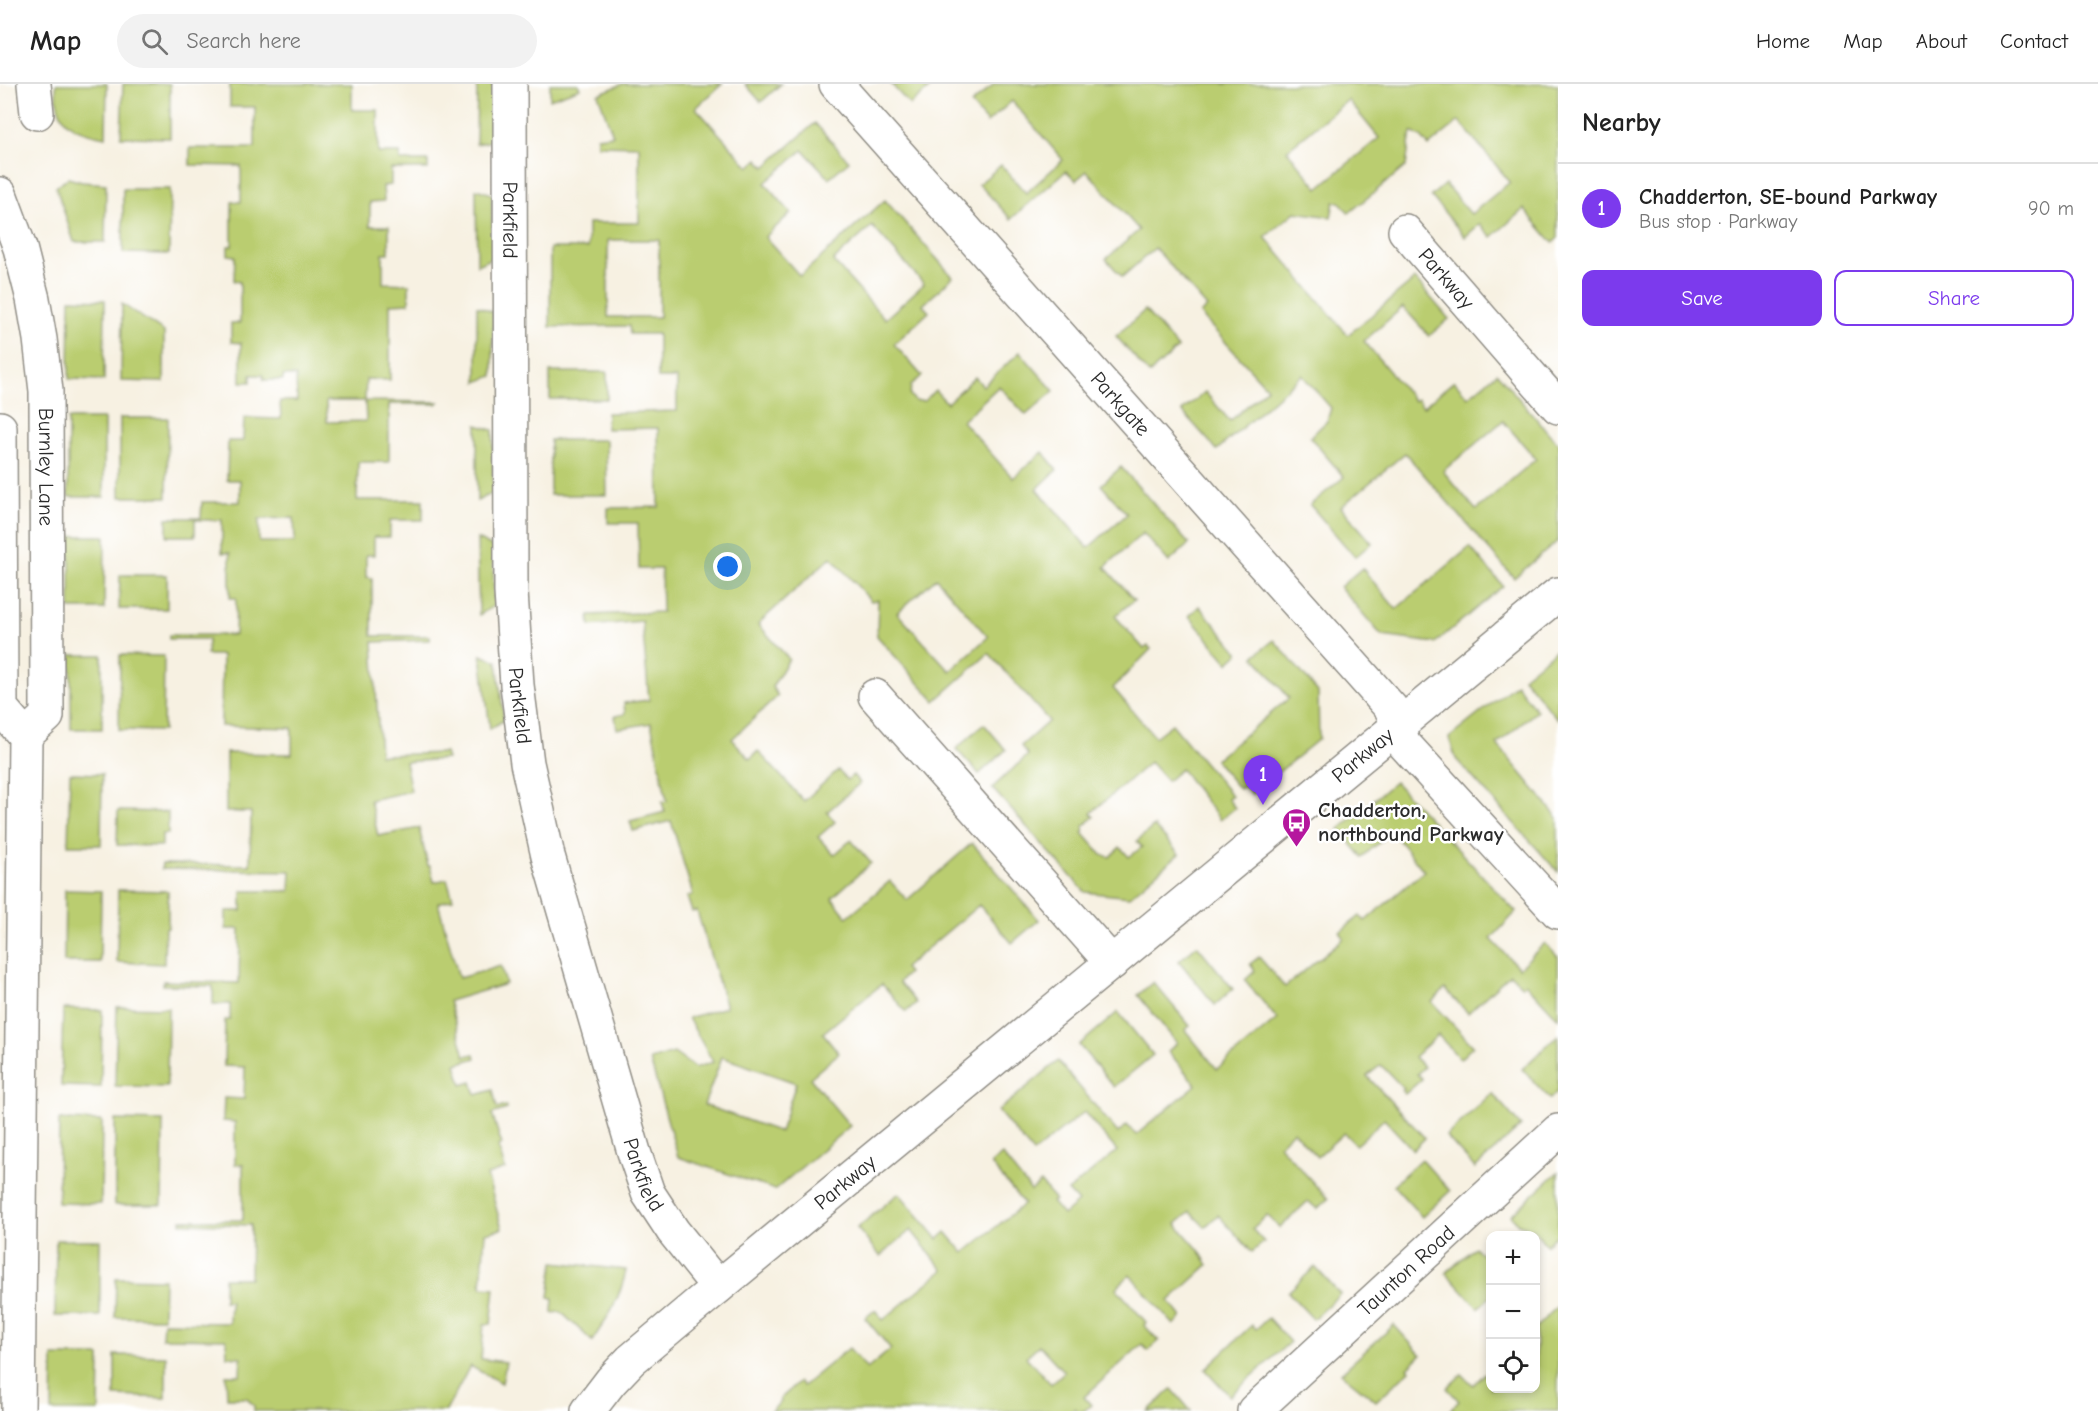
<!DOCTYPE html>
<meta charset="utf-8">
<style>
:root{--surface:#fff;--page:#f2f2f2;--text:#222;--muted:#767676;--line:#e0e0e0;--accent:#7c3aed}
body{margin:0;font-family:"Comic Neue",sans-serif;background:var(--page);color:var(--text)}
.controls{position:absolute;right:18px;bottom:18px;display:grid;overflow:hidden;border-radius:12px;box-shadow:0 3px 9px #0003}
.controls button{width:54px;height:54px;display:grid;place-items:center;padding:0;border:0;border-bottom:2px solid var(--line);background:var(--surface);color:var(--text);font:30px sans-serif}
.you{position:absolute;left:728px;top:483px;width:21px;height:21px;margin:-15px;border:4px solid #fff;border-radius:50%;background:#1a73e8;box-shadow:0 0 0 9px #1a73e833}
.badge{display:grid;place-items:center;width:39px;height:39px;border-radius:50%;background:var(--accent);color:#fff;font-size:20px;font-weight:700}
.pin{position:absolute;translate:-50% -50px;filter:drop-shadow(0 2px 3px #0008)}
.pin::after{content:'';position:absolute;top:32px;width:21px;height:18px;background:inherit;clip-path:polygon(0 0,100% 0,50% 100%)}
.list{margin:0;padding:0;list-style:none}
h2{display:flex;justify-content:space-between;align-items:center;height:78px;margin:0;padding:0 24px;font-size:26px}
h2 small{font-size:20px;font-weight:400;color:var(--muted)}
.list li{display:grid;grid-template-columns:39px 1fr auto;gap:18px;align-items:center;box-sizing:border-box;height:90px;padding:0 24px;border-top:2px solid var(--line)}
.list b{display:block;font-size:22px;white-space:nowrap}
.list p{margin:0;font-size:20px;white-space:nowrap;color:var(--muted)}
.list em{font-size:20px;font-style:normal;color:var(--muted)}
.actions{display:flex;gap:12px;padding:18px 24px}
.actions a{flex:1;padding:14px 0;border:2px solid var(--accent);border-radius:12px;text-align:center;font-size:21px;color:var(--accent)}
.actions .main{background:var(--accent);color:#fff}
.icon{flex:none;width:33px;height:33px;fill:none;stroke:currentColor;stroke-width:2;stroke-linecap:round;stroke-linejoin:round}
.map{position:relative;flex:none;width:1558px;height:1327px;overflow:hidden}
header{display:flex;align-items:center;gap:36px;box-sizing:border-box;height:84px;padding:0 30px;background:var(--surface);border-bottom:2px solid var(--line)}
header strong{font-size:28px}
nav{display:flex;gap:33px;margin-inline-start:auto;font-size:21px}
.search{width:420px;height:54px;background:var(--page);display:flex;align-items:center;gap:15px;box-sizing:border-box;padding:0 21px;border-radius:33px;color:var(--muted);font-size:22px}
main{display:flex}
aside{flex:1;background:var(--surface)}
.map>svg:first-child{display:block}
</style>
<header>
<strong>Map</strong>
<div class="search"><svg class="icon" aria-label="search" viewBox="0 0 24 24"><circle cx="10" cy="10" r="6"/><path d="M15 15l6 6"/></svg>Search here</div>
<nav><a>Home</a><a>Map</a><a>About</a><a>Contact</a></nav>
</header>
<main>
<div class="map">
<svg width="1558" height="1327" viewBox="0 0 1558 1327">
<rect width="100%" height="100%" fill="#fff"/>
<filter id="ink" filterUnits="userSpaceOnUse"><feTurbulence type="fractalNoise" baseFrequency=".0167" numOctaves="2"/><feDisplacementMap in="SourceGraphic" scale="12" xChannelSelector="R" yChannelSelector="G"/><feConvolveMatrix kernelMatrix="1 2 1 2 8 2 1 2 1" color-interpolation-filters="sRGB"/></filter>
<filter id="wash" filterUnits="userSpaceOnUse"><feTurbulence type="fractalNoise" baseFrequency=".008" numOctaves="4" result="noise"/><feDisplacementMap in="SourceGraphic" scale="24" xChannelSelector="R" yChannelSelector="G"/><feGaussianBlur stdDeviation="1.35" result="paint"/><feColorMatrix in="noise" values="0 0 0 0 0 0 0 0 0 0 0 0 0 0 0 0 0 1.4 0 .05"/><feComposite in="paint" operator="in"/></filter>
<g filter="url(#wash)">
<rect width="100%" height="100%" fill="#f7f1e2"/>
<g fill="#bacd70" stroke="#727c4e" stroke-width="1.5" fill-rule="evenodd">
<path d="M 56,0 L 107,0 L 106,53 C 70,47 55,38 56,0 Z"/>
<path d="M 123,0 L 170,0 L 170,54 L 121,53 Z"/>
<path d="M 230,0 L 352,0 L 352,26 L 378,26 L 378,69 L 400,69 L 400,77 L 428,77 L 428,85 L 391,85 L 391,101 L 383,102 L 384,117 L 370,118 L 370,142 L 389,142 L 389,169 L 383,169 L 383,199 L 409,200 L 409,219 L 390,220 L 390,296 L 366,295 L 365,317 L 439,318 L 437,320 L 389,320 L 389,378 L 358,378 L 357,416 L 423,416 L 423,436 L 390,436 L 390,453 L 374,453 L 374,471 L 366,471 L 366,493 L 372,494 L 372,552 L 430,552 L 430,556 L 373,558 L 380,671 L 445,669 L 447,675 L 405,678 L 411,707 L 370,716 L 378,752 L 419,744 L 428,782 L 430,782 L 434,798 L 447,795 L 453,815 L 438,819 L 459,894 L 501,882 L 506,900 L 449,917 L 465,972 L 475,970 L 476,974 L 456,980 L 462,1001 L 472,998 L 476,1011 L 493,1006 L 497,1024 L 506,1022 L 507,1025 L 492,1030 L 502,1061 L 498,1062 L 505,1085 L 487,1091 L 502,1145 L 485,1149 L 481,1203 L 495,1204 L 491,1240 L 484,1240 L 481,1275 L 506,1278 L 502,1299 L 470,1282 L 446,1327 L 254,1327 L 254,1322 L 247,1314 L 227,1314 L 226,1291 L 240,1291 L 241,1273 L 227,1272 L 226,1255 L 162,1254 L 163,1238 L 229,1239 L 230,1217 L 224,1217 L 224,1194 L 250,1194 L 251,1141 L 181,1139 L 181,1136 L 243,1136 L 243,1081 L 235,1080 L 235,1038 L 223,1037 L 224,1014 L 244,1015 L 245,983 L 224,982 L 225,936 L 230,936 L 230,920 L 213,920 L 213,902 L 163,901 L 163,897 L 239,899 L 240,845 L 226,845 L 226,827 L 242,827 L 242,807 L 290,807 L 291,787 L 161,785 L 162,780 L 250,781 L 251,728 L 226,728 L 226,669 L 292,670 L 292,644 L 221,642 L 222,571 L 207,571 L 208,555 L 169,555 L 169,551 L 235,551 L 236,514 L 230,514 L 230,469 L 222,469 L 222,436 L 195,436 L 195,452 L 167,452 L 167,434 L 201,434 L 202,418 L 240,418 L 240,396 L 227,396 L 228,357 L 243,357 L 244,334 L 281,335 L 280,317 L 297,317 L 296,292 L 283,292 L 283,296 L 264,296 L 263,291 L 251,291 L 251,298 L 241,298 L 241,259 L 231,258 L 231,239 L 240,239 L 240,198 L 234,197 L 235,172 L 228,171 L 228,162 L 232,162 L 232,118 L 241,118 L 241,82 L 190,81 L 190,64 L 255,64 L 255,23 L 230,23 ZM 326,317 L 365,317 L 366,337 L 327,338 ZM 259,435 L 294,434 L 295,458 L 259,458 Z"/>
<path d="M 477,0 L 493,0 L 493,57 L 476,60 Z"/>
<path d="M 550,0 L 578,0 L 580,4 L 550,15 Z"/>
<path d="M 623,0 L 722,0 L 696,24 L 749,83 L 758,75 L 765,83 L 815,39 L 849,77 L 829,94 L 803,66 L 765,99 L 791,129 L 765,153 L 800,192 L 885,116 L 953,193 L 923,221 L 929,228 L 894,260 L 922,292 L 911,301 L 910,311 L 915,317 L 924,317 L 935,306 L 947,319 L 975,293 L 983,302 L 1020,268 L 1054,307 L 1026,331 L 999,302 L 962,337 L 1013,394 L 1043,368 L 1057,386 L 1037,405 L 1088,464 L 1127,430 L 1101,401 L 1121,383 L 1189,460 L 1169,478 L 1143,449 L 1105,483 L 1134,516 L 1115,532 L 1144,565 L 1148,562 L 1151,565 L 1113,604 L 1155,653 L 1172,640 L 1232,712 L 1228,715 L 1235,724 L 1220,736 L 1181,685 L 1167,697 L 1150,678 L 1091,729 L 1094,733 L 1084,742 L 1083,749 L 1102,771 L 1110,773 L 1120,763 L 1129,773 L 1142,763 L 1137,757 L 1154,742 L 1179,770 L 1129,813 L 1085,808 L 992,704 L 1028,671 L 1021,662 L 1049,637 L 989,569 L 935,617 L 877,552 L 878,516 L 871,517 L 831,473 L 758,540 L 789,575 L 772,603 L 778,612 L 732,655 L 750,675 L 758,667 L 804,717 L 838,686 L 847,696 L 853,691 L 860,699 L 827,728 L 835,738 L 818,753 L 834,771 L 851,756 L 871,779 L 832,814 L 847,833 L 890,797 L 907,816 L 972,759 L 1039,836 L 1012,859 L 979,821 L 904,884 L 908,889 L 899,898 L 916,919 L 906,928 L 882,900 L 823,949 L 839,969 L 810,994 L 850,1042 L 775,1106 L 678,1073 L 650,976 L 674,969 L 695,984 L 713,978 L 688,934 L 726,923 L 697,827 L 692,828 L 687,813 L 693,811 L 671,737 L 633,747 L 630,737 L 665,728 L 662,718 L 667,717 L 651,639 L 617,645 L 615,632 L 625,630 L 624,619 L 649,616 L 642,537 L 590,542 L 589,531 L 662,528 L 661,485 L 639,485 L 638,439 L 608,439 L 608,424 L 659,423 L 658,344 L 606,345 L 607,329 L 677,327 L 677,294 L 658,294 L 658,250 L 630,250 L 629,242 L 550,243 L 550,164 L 588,164 L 588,139 L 639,139 L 639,62 L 597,61 L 597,53 L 613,51 L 598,10 ZM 872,142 L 924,200 L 885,235 L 833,177 ZM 608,156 L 659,156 L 659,233 L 608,233 ZM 936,494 L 988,553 L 950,587 L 897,529 ZM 722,973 L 796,999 L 780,1048 L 704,1021 Z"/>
<path d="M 745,0 L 781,0 L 761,18 Z"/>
<path d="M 891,0 L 928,0 L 931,3 L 910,21 Z"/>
<path d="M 994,0 L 1558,0 L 1558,154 L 1553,159 L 1524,125 L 1492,153 L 1480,140 L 1465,153 L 1431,112 L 1445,100 L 1471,130 L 1510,98 L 1459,37 L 1429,62 L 1421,53 L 1411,48 L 1406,82 L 1349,129 L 1340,118 L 1334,118 L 1331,133 L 1295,128 L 1265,153 L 1348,251 L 1415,195 L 1449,235 L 1429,252 L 1403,223 L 1364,257 L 1414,317 L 1417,315 L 1423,323 L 1454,297 L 1468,313 L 1497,289 L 1558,360 L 1558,457 L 1514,494 L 1405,369 L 1341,423 L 1372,459 L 1355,473 L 1310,421 L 1344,393 L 1310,353 L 1327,337 L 1331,324 L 1302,291 L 1217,366 L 1182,327 L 1205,308 L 1230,337 L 1267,304 L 1200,230 L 1207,223 L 1155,164 L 1122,193 L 1106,175 L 1139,146 L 1087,87 L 1076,96 L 1066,87 L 1011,135 L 979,100 L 1001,81 L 1026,109 L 1063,76 L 1012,17 L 987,39 L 971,20 ZM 1348,16 L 1379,54 L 1318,104 L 1287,66 ZM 1503,337 L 1536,375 L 1476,426 L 1443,387 Z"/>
<path d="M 68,94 L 82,98 L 106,100 L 105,158 L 74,158 L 56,103 Z"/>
<path d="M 123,105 L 170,105 L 169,170 L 123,169 Z"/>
<path d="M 476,105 L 492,110 L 492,174 L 477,181 Z"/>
<path d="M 70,215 L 105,216 L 104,296 L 69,295 Z"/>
<path d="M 122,220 L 164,248 L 164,298 L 121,297 Z"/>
<path d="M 477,222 L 493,228 L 493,292 L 477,298 Z"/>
<path d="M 1145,226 L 1178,264 L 1149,290 L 1116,252 Z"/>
<rect x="550" y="288" width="57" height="27"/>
<path d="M 120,334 L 168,334 L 167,413 L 120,413 Z"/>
<rect x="68" y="335" width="36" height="78"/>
<path d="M 477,341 L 493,346 L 493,409 L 477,417 Z"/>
<path d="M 550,356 L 606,356 L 607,411 L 550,411 Z"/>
<path d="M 70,452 L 105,452 L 104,525 L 70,525 Z"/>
<path d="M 477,455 L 493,463 L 494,522 L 479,531 Z"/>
<path d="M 1470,463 L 1503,502 L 1435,559 L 1382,552 L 1340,503 L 1362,484 L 1396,525 Z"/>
<path d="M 120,491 L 167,491 L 167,525 L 119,525 Z"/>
<path d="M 1199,522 L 1239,569 L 1228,579 L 1189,532 Z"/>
<path d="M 1274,556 L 1318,608 L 1319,655 L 1252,710 L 1244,702 L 1239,705 L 1215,676 L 1289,614 L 1254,572 Z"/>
<path d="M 1558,564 L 1558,636 L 1523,593 Z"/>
<rect x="71" y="571" width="31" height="74"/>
<path d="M 120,571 L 164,572 L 163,647 L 119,646 Z"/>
<path d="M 481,571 L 497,577 L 504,636 L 490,645 Z"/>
<path d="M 1516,600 L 1537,627 L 1497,660 L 1558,734 L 1558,788 L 1456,675 L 1449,654 Z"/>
<path d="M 984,640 L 1006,666 L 979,690 L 956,665 Z"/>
<path d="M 70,689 L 102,690 L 101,761 L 68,761 Z"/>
<path d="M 1395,698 L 1516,828 L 1491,855 L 1519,884 L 1545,859 L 1558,873 L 1558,934 L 1525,899 L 1522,902 L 1510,890 L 1468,929 L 1445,905 L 1432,918 L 1473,962 L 1460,975 L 1438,951 L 1414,973 L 1424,983 L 1417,990 L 1422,995 L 1405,1010 L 1402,1007 L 1404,1005 L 1381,981 L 1367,992 L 1425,1054 L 1413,1066 L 1384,1035 L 1356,1061 L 1344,1049 L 1317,1073 L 1293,1047 L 1279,1061 L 1328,1115 L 1317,1125 L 1308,1117 L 1280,1144 L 1267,1131 L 1252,1145 L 1264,1158 L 1252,1168 L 1218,1131 L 1205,1143 L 1190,1128 L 1176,1140 L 1199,1166 L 1208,1181 L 1169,1217 L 1182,1233 L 1174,1241 L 1130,1191 L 1116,1204 L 1146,1238 L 1144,1241 L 1159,1257 L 1148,1267 L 1142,1260 L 1084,1313 L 1091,1321 L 1084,1327 L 1077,1327 L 1074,1324 L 1071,1327 L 771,1327 L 781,1318 L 780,1315 L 799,1298 L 803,1302 L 849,1264 L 867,1285 L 891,1265 L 865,1234 L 875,1226 L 883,1236 L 943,1186 L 911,1146 L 880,1172 L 857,1144 L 899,1109 L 938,1155 L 946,1148 L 964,1169 L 1024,1120 L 991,1080 L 1002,1071 L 1031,1107 L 1041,1099 L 1055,1116 L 1052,1118 L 1063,1131 L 1078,1118 L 1068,1107 L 1117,1067 L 1084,1028 L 1033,1069 L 998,1027 L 1058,977 L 1118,1049 L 1127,1041 L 1136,1051 L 1196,1001 L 1168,967 L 1177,959 L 1138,911 L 1153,898 L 1190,942 L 1185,946 L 1217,985 L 1277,935 L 1245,896 L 1255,887 L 1250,880 L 1259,873 L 1285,903 L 1344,854 L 1340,848 L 1360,832 L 1365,837 L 1424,787 L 1392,748 L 1362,773 L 1339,745 ZM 1039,1261 L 1064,1288 L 1051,1300 L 1026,1273 Z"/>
<path d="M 118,727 L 168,728 L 168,750 L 162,750 L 162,762 L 117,761 Z"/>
<path d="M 65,806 L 101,807 L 100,878 L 64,878 Z"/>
<path d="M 118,806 L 168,807 L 168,844 L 165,844 L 164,880 L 117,878 Z"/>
<path d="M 1197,861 L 1233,905 L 1215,921 L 1179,877 Z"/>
<path d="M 117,923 L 168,924 L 167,1003 L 115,1002 Z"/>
<path d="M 63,925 L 102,926 L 101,1003 L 61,1002 Z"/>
<path d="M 1118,928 L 1153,971 L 1114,1003 L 1079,961 Z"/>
<path d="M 1558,951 L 1558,1007 L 1550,1015 L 1522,985 Z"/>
<path d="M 1492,1009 L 1521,1042 L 1475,1084 L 1446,1052 Z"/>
<path d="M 59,1036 L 102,1037 L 101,1120 L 58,1119 Z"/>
<path d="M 115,1036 L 163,1037 L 162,1121 L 115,1121 Z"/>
<path d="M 1421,1075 L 1450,1107 L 1422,1133 L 1393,1101 Z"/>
<path d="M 1558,1088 L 1558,1150 L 1546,1161 L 1533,1145 L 1518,1140 L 1511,1131 Z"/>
<path d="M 56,1156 L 100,1156 L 100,1232 L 55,1232 Z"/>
<path d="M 1475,1163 L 1490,1181 L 1490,1213 L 1478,1224 L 1446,1189 Z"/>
<path d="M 554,1178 L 626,1186 C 621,1213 607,1235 592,1257 L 561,1228 L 552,1229 L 553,1214 L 549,1213 Z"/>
<path d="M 1315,1183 L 1340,1210 L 1313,1235 L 1288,1208 Z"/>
<path d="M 116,1194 L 164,1195 L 163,1234 L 115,1233 Z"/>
<path d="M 1558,1222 L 1558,1327 L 1449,1327 L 1459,1317 L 1447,1304 L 1462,1290 L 1473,1301 L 1490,1285 L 1490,1304 L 1536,1304 L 1536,1243 Z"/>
<path d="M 1268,1234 L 1290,1258 L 1230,1312 L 1205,1285 L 1252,1241 L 1256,1245 Z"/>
<path d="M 1394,1241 L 1421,1271 L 1408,1284 L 1410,1286 L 1376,1317 L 1341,1289 Z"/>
<path d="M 115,1271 L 166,1272 L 166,1314 L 115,1312 Z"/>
<path d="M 53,1272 L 100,1272 L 99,1327 L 52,1327 Z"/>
<path d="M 1172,1305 L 1191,1327 L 1148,1327 Z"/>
</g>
</g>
<g filter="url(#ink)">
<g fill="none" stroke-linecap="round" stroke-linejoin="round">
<defs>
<g id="minor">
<path d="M 34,0 L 37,29"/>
<path id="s1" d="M 510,0 L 511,508 L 517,601 L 527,679 L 548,772 L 634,1068 L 648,1109 L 673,1147 L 718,1203"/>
<path id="s2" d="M 836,0 L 1391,624 L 1404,660 L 1558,828"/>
<path id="s3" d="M 0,110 L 20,164 L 33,215 L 40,255 L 46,307 L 47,632 L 25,652"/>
<path id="s4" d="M 1405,147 L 1558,323"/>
<path d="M 0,344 L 1,624 L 25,652 L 18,1327"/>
<path d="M 875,612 L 1112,879"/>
<path id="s5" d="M 588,1327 L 611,1297 L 631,1276 L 700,1218 L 1558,510"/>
<path id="s6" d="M 1254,1327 L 1558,1047"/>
</g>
</defs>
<use href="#minor" stroke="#918e86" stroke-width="36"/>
<use href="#minor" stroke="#fff" stroke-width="33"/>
</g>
</g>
<defs>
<symbol id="bus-pin" viewBox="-11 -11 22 30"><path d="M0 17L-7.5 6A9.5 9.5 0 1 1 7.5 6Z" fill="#b5179e" stroke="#fff"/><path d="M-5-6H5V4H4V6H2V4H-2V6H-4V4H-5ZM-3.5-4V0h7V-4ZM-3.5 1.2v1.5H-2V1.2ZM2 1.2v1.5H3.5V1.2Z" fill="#fff"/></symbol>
</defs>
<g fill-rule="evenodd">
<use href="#bus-pin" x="1280" y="722" width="33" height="45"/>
</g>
<g text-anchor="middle" stroke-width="5" stroke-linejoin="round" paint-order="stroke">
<g font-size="21" fill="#2b2b2b" stroke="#fff">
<text dy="7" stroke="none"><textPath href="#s1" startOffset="136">Parkfield</textPath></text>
<text dy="7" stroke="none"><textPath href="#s4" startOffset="63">Parkway</textPath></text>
<text dy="7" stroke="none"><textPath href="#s2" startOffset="428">Parkgate</textPath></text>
<text dy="7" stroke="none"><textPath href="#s3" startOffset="279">Burnley Lane</textPath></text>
<text dy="7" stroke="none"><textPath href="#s1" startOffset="622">Parkfield</textPath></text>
<text dy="7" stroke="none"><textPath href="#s5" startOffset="1016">Parkway</textPath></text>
<text dy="7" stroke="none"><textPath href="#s1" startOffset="1108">Parkfield</textPath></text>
<text dy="7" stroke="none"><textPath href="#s5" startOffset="345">Parkway</textPath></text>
<text dy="7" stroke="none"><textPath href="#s6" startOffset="207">Taunton Road</textPath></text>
</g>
<g font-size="21" font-weight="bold" fill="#2b2b2b" stroke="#fff" text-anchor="start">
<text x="1318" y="733">Chadderton,<tspan x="1318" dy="24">northbound Parkway</tspan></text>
</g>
</g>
</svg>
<div class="controls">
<button>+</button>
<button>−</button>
<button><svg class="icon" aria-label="locate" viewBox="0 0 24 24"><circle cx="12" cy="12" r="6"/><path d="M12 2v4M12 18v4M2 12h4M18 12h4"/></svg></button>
</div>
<div class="you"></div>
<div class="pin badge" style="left:1263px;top:721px">1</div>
</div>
<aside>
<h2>Nearby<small></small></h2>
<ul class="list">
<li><span class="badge">1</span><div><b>Chadderton, SE-bound Parkway</b><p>Bus stop · Parkway</p></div><em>90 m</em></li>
</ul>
<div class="actions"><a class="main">Save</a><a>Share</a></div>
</aside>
</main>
